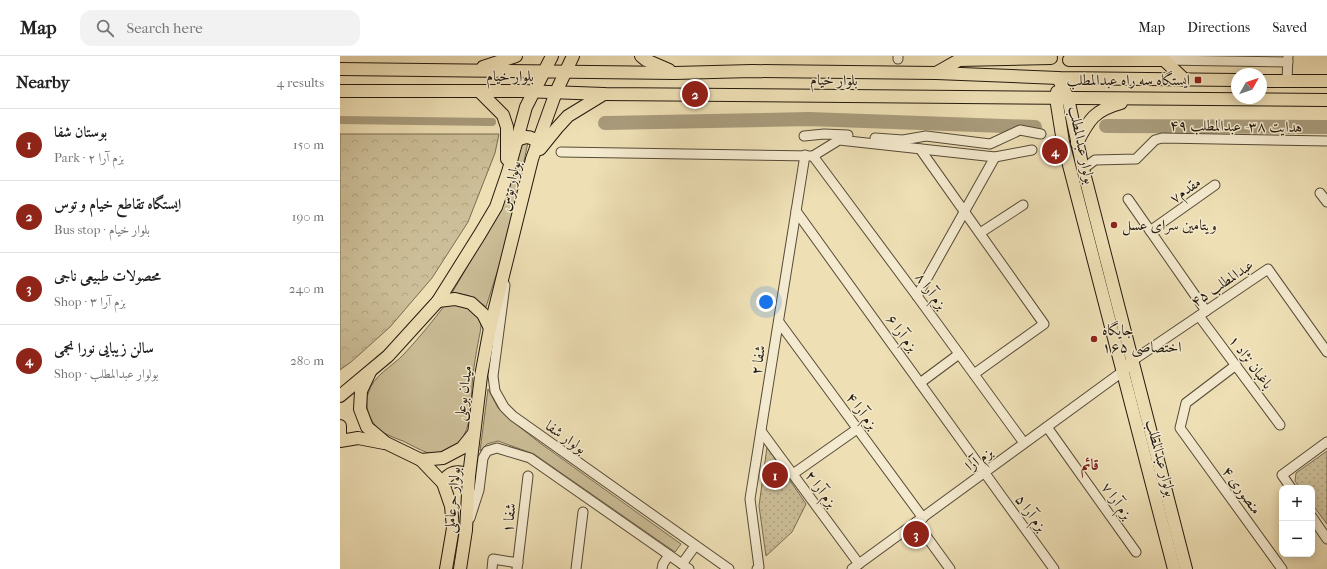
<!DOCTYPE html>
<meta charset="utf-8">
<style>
:root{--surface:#fff;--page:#f2f2f2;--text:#222;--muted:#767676;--line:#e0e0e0;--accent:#8f2418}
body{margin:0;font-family:"IM FELL French Canon",Amiri,serif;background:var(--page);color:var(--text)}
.controls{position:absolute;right:12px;bottom:12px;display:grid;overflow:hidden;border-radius:8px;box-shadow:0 2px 10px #0003}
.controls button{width:36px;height:36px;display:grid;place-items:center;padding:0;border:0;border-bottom:1px solid var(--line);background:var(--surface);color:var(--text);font:20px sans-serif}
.compass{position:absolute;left:891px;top:12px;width:36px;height:36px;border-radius:50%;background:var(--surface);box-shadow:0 2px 10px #0003;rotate:50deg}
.you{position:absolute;left:426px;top:246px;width:14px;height:14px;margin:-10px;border:3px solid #fff;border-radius:50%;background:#1a73e8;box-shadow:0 0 0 6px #1a73e833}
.badge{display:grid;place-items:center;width:26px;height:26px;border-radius:50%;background:var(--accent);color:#fff;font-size:13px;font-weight:700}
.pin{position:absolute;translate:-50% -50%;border:2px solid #fff;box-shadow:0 1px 4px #0006}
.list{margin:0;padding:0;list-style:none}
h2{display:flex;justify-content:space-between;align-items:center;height:52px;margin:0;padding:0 16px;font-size:17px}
h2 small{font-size:13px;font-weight:400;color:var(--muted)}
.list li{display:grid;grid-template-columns:26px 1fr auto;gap:12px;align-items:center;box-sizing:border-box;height:72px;padding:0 16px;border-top:1px solid var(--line)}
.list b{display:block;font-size:15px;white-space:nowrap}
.list p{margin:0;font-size:13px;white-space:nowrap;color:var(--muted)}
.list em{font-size:13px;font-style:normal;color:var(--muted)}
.icon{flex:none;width:22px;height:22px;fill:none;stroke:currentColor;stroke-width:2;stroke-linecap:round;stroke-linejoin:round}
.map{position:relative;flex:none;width:987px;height:513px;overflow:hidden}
header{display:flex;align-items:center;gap:24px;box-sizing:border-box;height:56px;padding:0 20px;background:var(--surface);border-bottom:1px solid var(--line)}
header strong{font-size:19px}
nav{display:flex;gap:22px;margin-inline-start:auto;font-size:14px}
.search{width:280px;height:36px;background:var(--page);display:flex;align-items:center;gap:10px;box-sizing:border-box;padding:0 14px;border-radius:12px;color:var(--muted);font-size:15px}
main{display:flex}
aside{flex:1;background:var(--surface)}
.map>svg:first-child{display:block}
</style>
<header>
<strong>Map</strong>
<div class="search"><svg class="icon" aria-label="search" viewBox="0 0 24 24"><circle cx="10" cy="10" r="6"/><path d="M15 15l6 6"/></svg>Search here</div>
<nav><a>Map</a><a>Directions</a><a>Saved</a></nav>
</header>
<main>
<aside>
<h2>Nearby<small>4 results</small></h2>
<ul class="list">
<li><span class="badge">1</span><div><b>بوستان شفا</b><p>Park · بزم آرا ۲</p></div><em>150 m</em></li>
<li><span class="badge">2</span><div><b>ایستگاه تقاطع خیام و توس</b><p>Bus stop · بلوار خیام</p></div><em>190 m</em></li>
<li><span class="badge">3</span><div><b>محصولات طبیعی ناجی</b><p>Shop · بزم آرا ۳</p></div><em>240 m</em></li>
<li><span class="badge">4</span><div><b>سالن زیبایی نورا نجمی</b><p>Shop · بولوار عبدالمطلب</p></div><em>280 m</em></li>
</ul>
</aside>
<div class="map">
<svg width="987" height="513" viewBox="0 0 987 513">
<defs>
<pattern id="forest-crowns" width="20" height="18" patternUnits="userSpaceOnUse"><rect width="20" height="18" fill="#ccbe98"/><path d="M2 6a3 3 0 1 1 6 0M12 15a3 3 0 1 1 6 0" fill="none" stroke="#afa382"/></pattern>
<pattern id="park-dots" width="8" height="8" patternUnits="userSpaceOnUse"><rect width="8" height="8" fill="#ccbe98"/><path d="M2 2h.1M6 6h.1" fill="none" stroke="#afa382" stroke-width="1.8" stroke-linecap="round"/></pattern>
</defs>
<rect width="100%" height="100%" fill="#eedfb5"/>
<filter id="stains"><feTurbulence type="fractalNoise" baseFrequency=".005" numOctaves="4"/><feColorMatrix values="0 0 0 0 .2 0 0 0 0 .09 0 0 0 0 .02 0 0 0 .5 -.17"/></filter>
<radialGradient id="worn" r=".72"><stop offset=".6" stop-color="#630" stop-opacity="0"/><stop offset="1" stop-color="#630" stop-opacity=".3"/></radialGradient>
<g fill="#ccbe98" stroke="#786c52">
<path d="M 181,85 L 188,86 L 174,153 L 160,207 L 146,251 C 134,241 128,238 112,237 L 138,192 Z"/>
<path d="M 114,248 C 125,250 140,256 141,269 C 141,274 139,281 138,287 C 136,298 134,309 133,320 C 131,335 132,366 124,379 C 118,390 102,400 88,397 C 80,394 71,389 63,385 C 57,383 50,380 44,377 C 31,369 24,352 28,338 C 33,319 52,311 64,298 C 79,282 92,266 105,249 Z"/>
<path d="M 148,333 L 158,352 L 168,362 L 200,387 L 341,488 L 335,496 L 194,398 L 158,385 L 147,388 L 140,395 Z"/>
</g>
<path fill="url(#forest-crowns)" stroke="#786c52" d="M 0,78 L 159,78 L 155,97 L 128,166 L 92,222 L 50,271 L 11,306 L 0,314 Z"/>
<g fill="url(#park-dots)" stroke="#786c52">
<path d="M 427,391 L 466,448 L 452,476 L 426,500 L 419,450 Z"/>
<path d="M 987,395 L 987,468 L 972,448 L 972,432 L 960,432 L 955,425 L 956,417 Z"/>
</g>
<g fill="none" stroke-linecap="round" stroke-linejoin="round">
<path stroke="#a99c7c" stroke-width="8" d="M 0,64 L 152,66"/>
<g stroke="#a99c7c" stroke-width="14">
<path d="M 265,67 L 469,63 L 695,71"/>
<path d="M 766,70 L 987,71"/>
</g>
<defs>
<g id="minor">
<path d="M 558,0 L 558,3"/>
<path d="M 825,1 L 824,4 L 948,6"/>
<path d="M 947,25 L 948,0"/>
<path d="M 464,80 L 484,78 L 508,79"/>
<path d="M 535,82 L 563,84 L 586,80 L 650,88 L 680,74 L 701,78"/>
<path d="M 580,93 L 704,268 L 634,318"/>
<path d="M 221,96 L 473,100 L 499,84 L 655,101 L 692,94"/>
<path d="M 473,100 L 577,240 L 684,387"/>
<path d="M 743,113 L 755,104 L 796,103 L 815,84 L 822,82 L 987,85"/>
<path d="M 980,137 L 987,146"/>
<path d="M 788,143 L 866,255"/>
<path d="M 456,155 L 714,513"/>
<path d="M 810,175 L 875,129"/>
<path d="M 640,177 L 683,149"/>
<path d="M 165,229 L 153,320 L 155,335 L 164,351 L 173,360 L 389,513"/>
<path d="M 577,240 L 655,101"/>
<path d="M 859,260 L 940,369"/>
<path d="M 439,266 L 583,462"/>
<path d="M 896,309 L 846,347 L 840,372 L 942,513"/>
<path d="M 580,327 L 619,298"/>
<path d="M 707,371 L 796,496"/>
<path d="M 421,375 L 519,508"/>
<path d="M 453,418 L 517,373"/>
<path d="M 951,432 L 942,419 L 987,386"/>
<path d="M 972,461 L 987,483"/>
<path d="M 130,462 L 139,434 L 143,402 L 147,395 L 157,392 L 190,402 L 349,513"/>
<path d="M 576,466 L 610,513"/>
<path d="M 342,508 L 355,490"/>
<path d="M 152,513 L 153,503 L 178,507"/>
<path d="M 177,513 L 188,420"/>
<path d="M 236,513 L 243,456"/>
<path d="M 322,513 L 323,508 L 329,499"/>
<path d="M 417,513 L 419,511 L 410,443 L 465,99"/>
<path d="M 512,513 L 782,316 L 792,305 L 928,213 L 987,296"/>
</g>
<g id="major">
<path d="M 301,0 L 306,4 L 329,14"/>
<path d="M 729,4 L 824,4 L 845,24"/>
<path d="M 143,11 L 176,0"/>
<path d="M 0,13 L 335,17 L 412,15 L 596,17 L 718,22 L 897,24"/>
<path d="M 596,17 L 619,4 L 711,2"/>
<path d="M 718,22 L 728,42 L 743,113 L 846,513"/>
<path d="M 921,25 L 987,25"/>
<path d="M 0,35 L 182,35 L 264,38 L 987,44"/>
<path d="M 140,36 L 163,59 L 167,71 L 167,103"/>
<path d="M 717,36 L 716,42 L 723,86 L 834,513"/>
<path d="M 176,85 C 185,79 192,80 199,88"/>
<path d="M 737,87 C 749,63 755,54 781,47"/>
<path d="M 200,93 L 217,72 L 228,60 L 264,38"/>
<path d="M 98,245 L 115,243 L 131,247 L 143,258 L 150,272"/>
<path d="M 30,316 L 21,335 L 20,353 L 27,371 L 46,387 L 81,404 L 103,402 L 122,392 L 134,377"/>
<path d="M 0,340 L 48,300 L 98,245 L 140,178 L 156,151 L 168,116 L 186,51 L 212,0"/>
<path d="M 0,370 L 0,378"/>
<path d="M 0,385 L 18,382 L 44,387"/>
<path d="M 81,404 L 103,427 L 111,450 L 113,472 L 106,513"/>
<path d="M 103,427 C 108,416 118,413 129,420"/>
<path d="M 120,513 L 126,474 L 129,420 L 141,320 L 150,272 L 192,103 L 216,36 L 233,0"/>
</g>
</defs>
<use href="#minor" stroke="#564b37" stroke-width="11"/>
<use href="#major" stroke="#241a0d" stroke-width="14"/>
<use href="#minor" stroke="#f4eacf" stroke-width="9"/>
<use href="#major" stroke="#eedfb5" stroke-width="12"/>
</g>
<g fill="#8f2418" stroke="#f4eacf" stroke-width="1.5">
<rect x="854" y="20" width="8" height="8" rx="2"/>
<circle cx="774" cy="169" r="4"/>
<circle cx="754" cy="283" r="4"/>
</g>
<g text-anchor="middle" stroke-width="3" stroke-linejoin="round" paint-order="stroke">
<g font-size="15" fill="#241a0d" stroke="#f4eacf">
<text x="170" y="25">بلوار خیام</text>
<text transform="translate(494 24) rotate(1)" y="5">بلوار خیام</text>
<text transform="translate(896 70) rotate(1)" y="5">هدایت ۳۸- عبدالمطلب ۴۹</text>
<text transform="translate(742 89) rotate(78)" y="5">بولوار عبدالمطلب</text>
<text transform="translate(170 130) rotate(-77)" y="5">بولوار توس</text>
<text transform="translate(845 134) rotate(-35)" y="5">مقدم۷</text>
<text transform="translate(882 227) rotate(-34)" y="5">عبدالمطلب ۴۵</text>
<text transform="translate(591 235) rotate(54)" y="5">بزم آرا ۸</text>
<text transform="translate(562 277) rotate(54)" y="5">بزم آرا ۶</text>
<text transform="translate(418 304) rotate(-81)" y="5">شفا ۲</text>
<text transform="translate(911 306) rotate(53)" y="5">باغبان نژاد ۱</text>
<text transform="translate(123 337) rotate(-82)" y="5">میدان بوعلی</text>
<text transform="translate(522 355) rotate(54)" y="5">بزم آرا ۴</text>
<text transform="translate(226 381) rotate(35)" y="5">بولوار شفا</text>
<text transform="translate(821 402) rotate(75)" y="5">بولوار عبدالمطلب</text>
<text transform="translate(639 403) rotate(-36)" y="5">بزم آرا</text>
<text transform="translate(481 433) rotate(54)" y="5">بزم آرا ۲</text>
<text transform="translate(902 434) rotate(54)" y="5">منصوری ۴</text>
<text transform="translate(112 444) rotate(-85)" y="5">بولوار حرعاملی</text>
<text transform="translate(777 445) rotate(55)" y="5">بزم آرا ۷</text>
<text transform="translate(691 457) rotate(54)" y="5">بزم آرا ۵</text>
<text transform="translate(169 462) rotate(-83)" y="5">شفا ۱</text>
</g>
<g font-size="15" fill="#241a0d" stroke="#f4eacf" text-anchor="start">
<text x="850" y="29" text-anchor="end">ایستگاه سه راه عبدالمطلب</text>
<text x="782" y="174">ویتامین سرای عسل</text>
<text x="762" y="279">جایگاه<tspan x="762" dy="17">اختصاصی ۱۶۵</tspan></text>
</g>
<g font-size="16" font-weight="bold" fill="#7a1f14" stroke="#f4eacf">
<text x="750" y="414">قائم</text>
</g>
</g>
<rect width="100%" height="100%" filter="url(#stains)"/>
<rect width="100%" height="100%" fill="url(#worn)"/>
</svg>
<div class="controls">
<button>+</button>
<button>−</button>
</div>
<svg class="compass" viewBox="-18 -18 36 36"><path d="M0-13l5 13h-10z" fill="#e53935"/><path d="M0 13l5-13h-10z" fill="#767676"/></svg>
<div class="you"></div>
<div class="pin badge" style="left:435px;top:419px">1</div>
<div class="pin badge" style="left:355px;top:38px">2</div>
<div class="pin badge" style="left:576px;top:478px">3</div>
<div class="pin badge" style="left:715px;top:95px">4</div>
</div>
</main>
